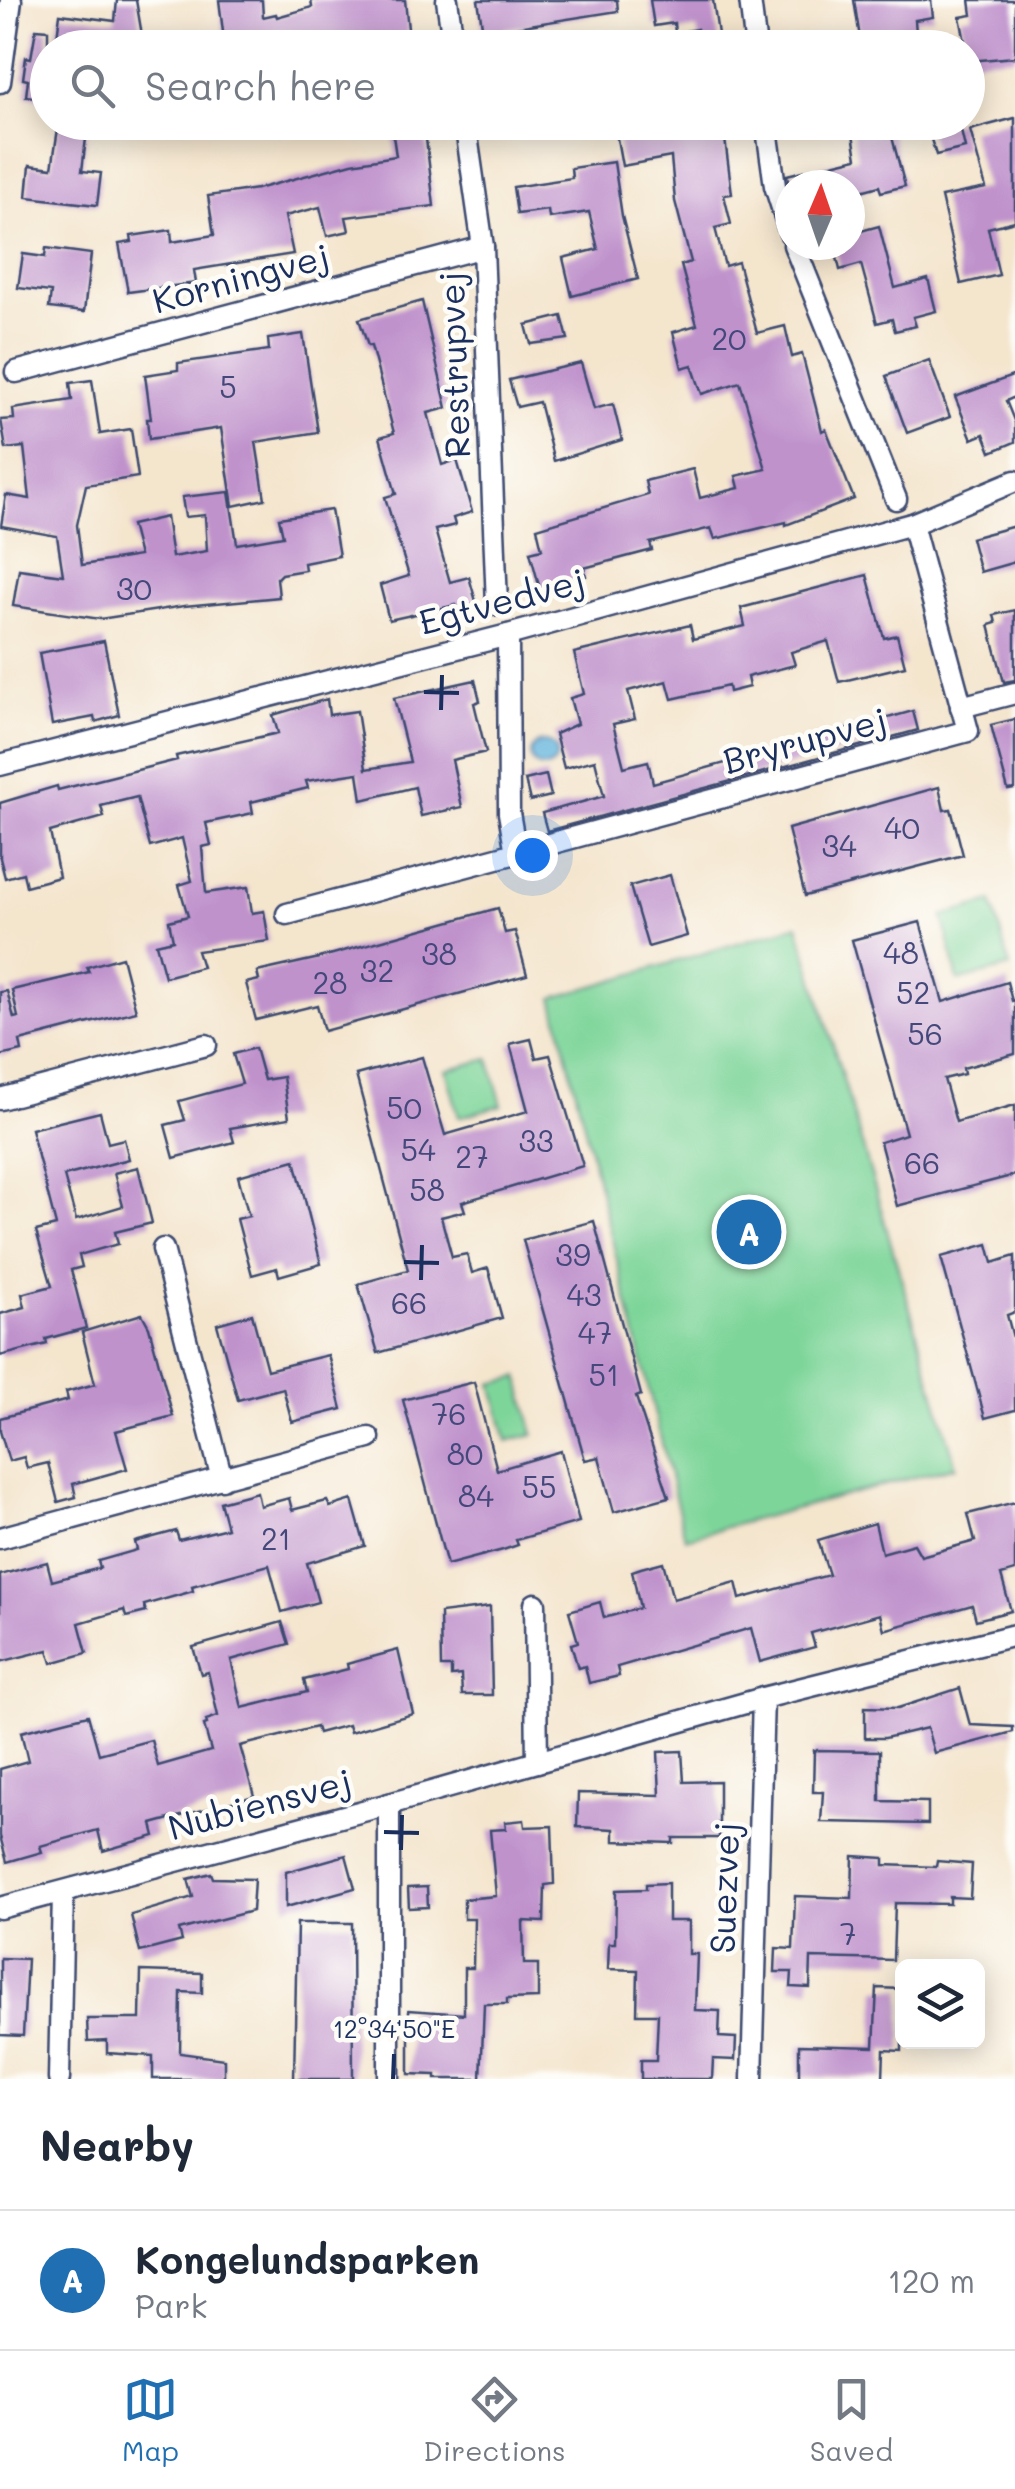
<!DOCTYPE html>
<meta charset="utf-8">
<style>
:root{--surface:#fff;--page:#f2f2f3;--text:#1f2937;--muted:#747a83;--line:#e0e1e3;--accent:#1f6fb2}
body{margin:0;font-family:Mali,sans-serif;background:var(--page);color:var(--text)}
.controls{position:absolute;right:30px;bottom:30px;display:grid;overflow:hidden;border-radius:15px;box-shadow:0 5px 25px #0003}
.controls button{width:90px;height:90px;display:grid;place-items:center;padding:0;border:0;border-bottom:2px solid var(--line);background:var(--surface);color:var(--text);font:50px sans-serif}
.compass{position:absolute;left:775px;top:170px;width:90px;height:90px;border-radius:50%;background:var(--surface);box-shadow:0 5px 25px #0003;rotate:2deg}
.you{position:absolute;left:532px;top:855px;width:35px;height:35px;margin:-25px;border:8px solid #fff;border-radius:50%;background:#1a73e8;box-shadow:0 0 0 15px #1a73e833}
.badge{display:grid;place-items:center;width:65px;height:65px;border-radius:50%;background:var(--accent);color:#fff;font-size:32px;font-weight:700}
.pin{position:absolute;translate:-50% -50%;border:5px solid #fff;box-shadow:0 2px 10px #0006}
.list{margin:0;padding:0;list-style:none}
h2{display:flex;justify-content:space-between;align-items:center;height:130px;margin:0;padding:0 40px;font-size:42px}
h2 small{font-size:32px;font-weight:400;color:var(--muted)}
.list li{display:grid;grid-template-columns:65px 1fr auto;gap:30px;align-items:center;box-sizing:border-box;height:140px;padding:0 40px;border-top:2px solid var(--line)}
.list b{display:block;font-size:38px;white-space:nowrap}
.list p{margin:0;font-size:32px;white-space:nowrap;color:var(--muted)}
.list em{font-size:32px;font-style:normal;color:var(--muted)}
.icon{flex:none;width:55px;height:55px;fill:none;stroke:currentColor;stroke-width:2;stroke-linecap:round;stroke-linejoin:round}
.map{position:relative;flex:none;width:1015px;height:2079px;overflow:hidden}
.search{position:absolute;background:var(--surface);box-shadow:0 5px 25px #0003;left:30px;right:30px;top:30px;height:110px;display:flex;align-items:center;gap:25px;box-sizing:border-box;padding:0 35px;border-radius:55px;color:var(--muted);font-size:38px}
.sheet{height:270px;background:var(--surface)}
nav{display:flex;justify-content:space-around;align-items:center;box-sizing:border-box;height:140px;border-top:2px solid var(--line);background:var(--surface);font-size:28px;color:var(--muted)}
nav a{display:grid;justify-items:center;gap:5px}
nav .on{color:var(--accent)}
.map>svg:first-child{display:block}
</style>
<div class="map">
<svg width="1015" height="2079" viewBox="0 0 1015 2079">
<rect width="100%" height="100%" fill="#fdfcf7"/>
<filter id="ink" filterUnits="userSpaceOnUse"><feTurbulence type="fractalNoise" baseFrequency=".01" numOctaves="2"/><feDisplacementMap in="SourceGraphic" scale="20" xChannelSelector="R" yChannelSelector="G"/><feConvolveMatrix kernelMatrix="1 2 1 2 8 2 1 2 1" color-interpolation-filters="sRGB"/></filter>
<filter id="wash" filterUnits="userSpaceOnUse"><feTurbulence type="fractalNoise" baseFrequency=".0048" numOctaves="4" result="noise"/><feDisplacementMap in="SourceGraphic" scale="40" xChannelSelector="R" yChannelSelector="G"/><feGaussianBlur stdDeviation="2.25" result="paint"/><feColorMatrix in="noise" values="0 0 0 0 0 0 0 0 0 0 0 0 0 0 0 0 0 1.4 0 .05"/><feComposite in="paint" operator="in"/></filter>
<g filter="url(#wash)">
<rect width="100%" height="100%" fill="#f4e5cd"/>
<g fill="#7ed59a" stroke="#4c827c" stroke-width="2.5">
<path d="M 992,902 L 1010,967 L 958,981 L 943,916 Z"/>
<path d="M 798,925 L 956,1466 L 685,1538 L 553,998 Z"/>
<path d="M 489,1059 L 502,1105 L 459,1117 L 446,1070 Z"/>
<path d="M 519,1377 L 534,1434 L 507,1441 L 492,1384 Z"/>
</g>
<circle fill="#61b3dc" stroke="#3e719d" stroke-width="2.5" cx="544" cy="755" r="13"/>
<g id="blocks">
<g fill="#bf92cc">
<path d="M 117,0 L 136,0 L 143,41 L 118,36 L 117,43 L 102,41 L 101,48 L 56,46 L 60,14 L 115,21 Z"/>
<path d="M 219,0 L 262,0 L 263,17 L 276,14 L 277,17 L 312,7 L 311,0 L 405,0 L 410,48 L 324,48 L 322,41 L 300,48 L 225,48 Z"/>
<path d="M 478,0 L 617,0 L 618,11 L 504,29 L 506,42 L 485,45 Z"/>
<path d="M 650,0 L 713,0 L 720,48 L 700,48 L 697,29 L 675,33 L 674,23 L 654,26 Z"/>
<path d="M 854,0 L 931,0 L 933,17 L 915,20 L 916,33 L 860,38 Z"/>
<path d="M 970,0 L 1015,0 L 1015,57 L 969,61 L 960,17 L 972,15 Z"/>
<path d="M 36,29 L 48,30 L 48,99 L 26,96 L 28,80 L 23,79 L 26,57 L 31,58 Z"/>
<path d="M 1015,118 L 1015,221 L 988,228 L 999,275 L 961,284 L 941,197 L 986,188 L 970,130 Z"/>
<path d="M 59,122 L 88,122 L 82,171 L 101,173 L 97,205 L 27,197 L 30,165 L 52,168 Z"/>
<path d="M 391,122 L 424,122 L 434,206 L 346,217 L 349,231 L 327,236 L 320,207 L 285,216 L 293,254 L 194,270 L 196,283 L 128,292 L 119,244 L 132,242 L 131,236 L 171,230 L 172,242 L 214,235 L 208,196 L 257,189 L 352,163 L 396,156 Z"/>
<path d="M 851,122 L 888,122 L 905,186 L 881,192 L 879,186 L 850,194 L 850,185 L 789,185 L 787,175 L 857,158 Z"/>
<path d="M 959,122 L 965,148 L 936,155 L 928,130 Z"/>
<path d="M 665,125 L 667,139 L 724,131 L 732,194 L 724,195 L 731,224 L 715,228 L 725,266 L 738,262 L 757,333 L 785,326 L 792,357 L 802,354 L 822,431 L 826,429 L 854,499 L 786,525 L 786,522 L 715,539 L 711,528 L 650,543 L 652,550 L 584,568 L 586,576 L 540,589 L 530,552 L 542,549 L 537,528 L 648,495 L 645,481 L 693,469 L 700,498 L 739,488 L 736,476 L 766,469 L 740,382 L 702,394 L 692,365 L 682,368 L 673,332 L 697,325 L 681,265 L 691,262 L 675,201 L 671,157 L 622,166 L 616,133 Z"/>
<path d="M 614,162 L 622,216 L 638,279 L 572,296 L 563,258 L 598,249 L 589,212 L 549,218 L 548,210 L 517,214 L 513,187 L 572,178 L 571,168 Z"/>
<path d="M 879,226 L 895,288 L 928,279 L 936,311 L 913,317 L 916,326 L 895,331 L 892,319 L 877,323 L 861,264 L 840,270 L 834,245 L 850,245 L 850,234 Z"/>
<path d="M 46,248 L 91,254 L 84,312 L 49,308 L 51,292 L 18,288 L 23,254 L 45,257 Z"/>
<path d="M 422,301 L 447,408 L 428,413 L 442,465 L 457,460 L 472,512 L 453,518 L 455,525 L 435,530 L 450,582 L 469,577 L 477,605 L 458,610 L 456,605 L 389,620 L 380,585 L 409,576 L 385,497 L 396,494 L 380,437 L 394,433 L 371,346 L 368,346 L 359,319 Z"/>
<path d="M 562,316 L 568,339 L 531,344 L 526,325 Z"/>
<path d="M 303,334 L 318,432 L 256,442 L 265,499 L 233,506 L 221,428 L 149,439 L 147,419 L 151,419 L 145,375 L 178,370 L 178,363 L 269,350 L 268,339 Z"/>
<path d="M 929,360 L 950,417 L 907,433 L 886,376 Z"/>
<path d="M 581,363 L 594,409 L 613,404 L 622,440 L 554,461 L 539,402 L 517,407 L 509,380 Z"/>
<path d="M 1015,375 L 1015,397 L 1006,401 L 1015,423 L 1015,442 L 991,452 L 984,434 L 972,439 L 955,397 Z"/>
<path d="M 92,380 L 100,434 L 131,429 L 138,477 L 86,485 L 77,525 L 82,565 L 139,556 L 131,525 L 166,517 L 172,557 L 207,551 L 205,515 L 185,517 L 182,497 L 229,492 L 237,544 L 283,536 L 279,518 L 331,510 L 339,556 L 304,563 L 305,570 L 281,574 L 277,578 L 279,597 L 184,606 L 100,619 L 13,606 L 19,569 L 63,575 L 57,536 L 1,526 L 6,495 L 30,499 L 24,447 L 6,449 L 1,420 L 14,419 L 13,409 L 72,400 L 70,383 Z"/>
<path d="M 1015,526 L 1015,562 L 980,572 L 971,538 Z"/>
<path d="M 867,575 L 884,638 L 897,635 L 905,666 L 839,682 L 828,641 L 791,652 L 795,665 L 747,677 L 749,687 L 729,692 L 728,686 L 672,699 L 667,681 L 628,691 L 635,719 L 613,724 L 624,767 L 648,761 L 653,783 L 913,711 L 918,730 L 547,831 L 542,813 L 604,796 L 595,760 L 564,768 L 555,734 L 577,724 L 570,698 L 584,694 L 574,653 L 690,625 L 693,639 L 745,626 L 741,608 Z"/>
<path d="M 1015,610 L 1015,680 L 1004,682 L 989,625 L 996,623 L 994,615 Z"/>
<path d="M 104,641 L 119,715 L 95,722 L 94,717 L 52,725 L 39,653 Z"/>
<path d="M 475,680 L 480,701 L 474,703 L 486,752 L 452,760 L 462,807 L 421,816 L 415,787 L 362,800 L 358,773 L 306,781 L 308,788 L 251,802 L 253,813 L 206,823 L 211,845 L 202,847 L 206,893 L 248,887 L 252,913 L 264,911 L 269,941 L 197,951 L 202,967 L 165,977 L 156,944 L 173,940 L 169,921 L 188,916 L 179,885 L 192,881 L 182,838 L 150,847 L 137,797 L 101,806 L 104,817 L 50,832 L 59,877 L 26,886 L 23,873 L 5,878 L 0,858 L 0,803 L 57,786 L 58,790 L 177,760 L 176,756 L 278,733 L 273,715 L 327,699 L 329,715 L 357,711 L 366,769 L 410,762 L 394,698 Z"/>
<path d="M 1015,719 L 1015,789 L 1008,790 L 991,725 Z"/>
<path d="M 546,775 L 551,796 L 530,801 L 525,780 Z"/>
<path d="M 939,787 L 944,810 L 951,809 L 963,855 L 805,896 L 788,829 Z"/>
<path d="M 670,875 L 687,936 L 648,947 L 630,886 Z"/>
<path d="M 498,908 L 505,933 L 515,931 L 527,975 L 324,1031 L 317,1005 L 256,1020 L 246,983 L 259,980 L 257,972 L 315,959 Z"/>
<path d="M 920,922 L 943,1002 L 1007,982 L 1012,1001 L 1015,1000 L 1015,1054 L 963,1068 L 964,1074 L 944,1079 L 956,1122 L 1015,1105 L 1015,1175 L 897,1206 L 880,1142 L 906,1134 L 852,940 Z"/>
<path d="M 122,957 L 136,1011 L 20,1041 L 22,1051 L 0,1056 L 0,992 L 7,991 L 14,1018 L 18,1017 L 12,990 L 89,972 L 87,967 Z"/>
<path d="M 531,1039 L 536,1058 L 550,1055 L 583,1166 L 462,1202 L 465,1211 L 441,1217 L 452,1257 L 467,1254 L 472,1273 L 488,1268 L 502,1318 L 378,1353 L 358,1284 L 408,1270 L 356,1075 L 422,1057 L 445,1135 L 528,1111 L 510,1044 Z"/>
<path d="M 255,1048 L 264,1080 L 283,1077 L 289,1118 L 230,1128 L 234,1142 L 174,1158 L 165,1125 L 185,1120 L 179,1101 L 242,1084 L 233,1054 Z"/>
<path d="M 100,1112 L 108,1143 L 124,1139 L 129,1159 L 64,1176 L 76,1220 L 123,1206 L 114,1173 L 138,1167 L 152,1223 L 115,1232 L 118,1244 L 79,1255 L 82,1267 L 71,1270 L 86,1328 L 46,1339 L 47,1344 L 0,1356 L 0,1314 L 25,1307 L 22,1294 L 52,1286 L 36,1231 L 56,1226 L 31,1129 Z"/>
<path d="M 295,1160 L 321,1264 L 279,1276 L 277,1268 L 252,1275 L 237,1219 L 249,1216 L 238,1176 Z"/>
<path d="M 594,1221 L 641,1395 L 636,1397 L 669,1497 L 614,1512 L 599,1457 L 585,1460 L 523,1240 Z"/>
<path d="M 988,1244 L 993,1263 L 1015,1256 L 1015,1312 L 1007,1315 L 1015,1345 L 1015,1410 L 985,1418 L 941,1257 Z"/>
<path d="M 142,1314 L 149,1327 L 173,1416 L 116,1431 L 127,1469 L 73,1484 L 76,1497 L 58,1502 L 48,1463 L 27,1468 L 24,1457 L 9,1461 L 0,1431 L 0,1418 L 68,1400 L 66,1392 L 95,1384 L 82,1332 Z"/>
<path d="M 252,1314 L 267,1370 L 328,1355 L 342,1409 L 292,1422 L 283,1388 L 238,1400 L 217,1324 Z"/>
<path d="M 474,1382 L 497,1470 L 561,1451 L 579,1522 L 516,1540 L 518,1545 L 503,1550 L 447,1565 L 403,1400 Z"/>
<path d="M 257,1492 L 260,1506 L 289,1498 L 292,1510 L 327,1501 L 330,1507 L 352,1500 L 365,1546 L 307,1563 L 318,1602 L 282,1612 L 269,1565 L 192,1586 L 193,1591 L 144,1605 L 146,1612 L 126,1617 L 124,1610 L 79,1623 L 87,1653 L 52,1663 L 48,1650 L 0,1662 L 0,1575 L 47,1562 L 52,1581 L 100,1568 L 98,1561 L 137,1550 L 135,1542 L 176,1531 L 179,1540 L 227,1528 L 220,1502 Z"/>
<path d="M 1015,1502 L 1015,1571 L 1001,1575 L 1011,1611 L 976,1620 L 972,1605 L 884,1630 L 880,1614 L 811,1633 L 815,1647 L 760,1662 L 751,1628 L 617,1667 L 619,1676 L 589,1683 L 585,1666 L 578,1668 L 571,1644 L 578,1642 L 569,1611 L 600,1602 L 604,1618 L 640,1608 L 632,1571 L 641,1568 L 663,1562 L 673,1599 L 736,1582 L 740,1599 L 829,1575 L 818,1540 L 875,1523 L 882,1553 L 914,1544 L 921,1556 L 975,1541 L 968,1514 Z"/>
<path d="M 490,1607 L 492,1695 L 462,1695 L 461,1675 L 451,1676 L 451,1667 L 441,1667 L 440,1613 Z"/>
<path d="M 282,1622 L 289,1644 L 231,1660 L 242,1708 L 307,1692 L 304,1680 L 348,1669 L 347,1664 L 398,1650 L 413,1714 L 350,1732 L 348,1725 L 318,1733 L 316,1727 L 240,1746 L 254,1796 L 152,1824 L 155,1836 L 103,1851 L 98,1830 L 40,1846 L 42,1852 L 7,1862 L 0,1836 L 0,1769 L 28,1761 L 21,1732 L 88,1715 L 99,1754 L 151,1740 L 158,1766 L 211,1751 L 204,1725 L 207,1724 L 206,1720 L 218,1716 L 208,1672 L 201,1674 L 193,1647 Z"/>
<path d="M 960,1688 L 970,1725 L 1013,1727 L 1013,1732 L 934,1753 L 927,1728 L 885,1738 L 865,1738 L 865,1707 L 898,1708 Z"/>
<path d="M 814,1750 L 880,1751 L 880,1801 L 928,1802 L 928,1824 L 821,1822 L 823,1792 L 813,1792 Z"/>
<path d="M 682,1751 L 684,1782 L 719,1781 L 719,1838 L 673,1838 L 673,1843 L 614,1841 L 614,1829 L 577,1827 L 578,1793 L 660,1795 L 658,1752 Z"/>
<path d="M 524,1820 L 525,1827 L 552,1826 L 554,1884 L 545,1885 L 544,1922 L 523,1921 L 524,1964 L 538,1964 L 538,1998 L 507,1999 L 507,2004 L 484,2004 L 481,2079 L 436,2079 L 436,2075 L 409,2074 L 409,2010 L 464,2014 L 464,1968 L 473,1968 L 474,1919 L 464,1919 L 464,1899 L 496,1896 L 490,1830 L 506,1829 L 505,1822 Z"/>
<path d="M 346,1855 L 355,1888 L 286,1907 L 286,1872 Z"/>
<path d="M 853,1856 L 884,1858 L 884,1865 L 936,1867 L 937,1861 L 972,1864 L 970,1898 L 950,1897 L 950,1904 L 895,1903 L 893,1960 L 811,1958 L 810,1988 L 791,1987 L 792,1972 L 775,1972 L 776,1948 L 793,1949 L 795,1896 L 852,1898 Z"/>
<path d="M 211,1873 L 213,1878 L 254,1879 L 252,1911 L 179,1930 L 182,1941 L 140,1952 L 131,1915 L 193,1897 L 188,1879 Z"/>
<path d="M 668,1883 L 668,1921 L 689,1921 L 689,1954 L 697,1954 L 695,2010 L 720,2011 L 719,2037 L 736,2038 L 735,2060 L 713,2059 L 712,2079 L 641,2079 L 641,2060 L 656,2060 L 658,2014 L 637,2014 L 638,1970 L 608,1969 L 609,1943 L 615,1943 L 616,1890 L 646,1889 L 646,1884 Z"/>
<path d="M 427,1887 L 428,1907 L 409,1908 L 408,1888 Z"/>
<path d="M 297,1923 L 352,1923 L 353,2079 L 294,2079 Z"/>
<path d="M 0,1958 L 27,1959 L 23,2036 L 0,2035 Z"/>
<path d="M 141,1971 L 202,1973 L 202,1993 L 181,1992 L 180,2053 L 224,2059 L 224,2079 L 153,2079 L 153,2056 L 107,2053 L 107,2041 L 88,2042 L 87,2019 L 140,2019 Z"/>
<path d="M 877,1988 L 902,1989 L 902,2051 L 884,2050 L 883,2078 L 799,2077 L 799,2045 L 874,2047 Z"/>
</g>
</g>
</g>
<g filter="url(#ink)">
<use href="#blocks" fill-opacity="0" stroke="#3c4a6f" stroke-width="2.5"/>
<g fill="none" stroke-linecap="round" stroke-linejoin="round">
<defs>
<g id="minor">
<path d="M 447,0 L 454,48"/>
<path d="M 750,0 L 756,48"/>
<path d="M 0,82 L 11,0"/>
<path d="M 465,122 L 483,247 L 497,605"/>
<path d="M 766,122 L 775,186 L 790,233"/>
<path d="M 794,245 L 896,499"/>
<path d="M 16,372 L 483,247"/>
<path d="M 508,635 L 509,813 L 516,853 L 968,731 L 912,524"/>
<path d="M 961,707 L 1015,693"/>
<path d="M 0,765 L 508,635 L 912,524 L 1015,481"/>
<path d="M 287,914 L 516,853"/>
<path d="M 0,1099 L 206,1045"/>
<path d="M 163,1249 L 222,1479"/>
<path d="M 0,1538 L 369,1438"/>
<path d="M 535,1604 L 537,1762"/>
<path d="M 389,1804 L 389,2079"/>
<path d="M 0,1908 L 389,1804 L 763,1698 L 1015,1635"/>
<path d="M 59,2079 L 63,1892"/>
<path d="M 752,2079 L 763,1698"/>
</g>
</defs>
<use href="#minor" stroke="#3c4a6f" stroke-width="25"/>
<use href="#minor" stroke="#fff" stroke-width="20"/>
</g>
</g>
<path fill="none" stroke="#1b2f5e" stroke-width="4" d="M 424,692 L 459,693M 441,710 L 442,675M 404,1262 L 439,1263M 421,1280 L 422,1245M 384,1832 L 419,1833M 401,1850 L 402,1815M 393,2079 L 394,2054"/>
<g text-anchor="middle" stroke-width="9" stroke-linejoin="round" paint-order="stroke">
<g font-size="30" fill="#44487a">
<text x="729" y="350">20</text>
<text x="228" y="398">5</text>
<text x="134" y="600">30</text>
<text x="902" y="839">40</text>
<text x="839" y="857">34</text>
<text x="901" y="964">48</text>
<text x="439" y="965">38</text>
<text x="377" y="982">32</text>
<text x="330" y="994">28</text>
<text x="913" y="1004">52</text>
<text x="925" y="1045">56</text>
<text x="404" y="1119">50</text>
<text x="536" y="1152">33</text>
<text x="418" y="1161">54</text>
<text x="472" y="1168">27</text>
<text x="922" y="1174">66</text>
<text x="427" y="1201">58</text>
<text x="573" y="1266">39</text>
<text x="584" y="1306">43</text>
<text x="409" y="1314">66</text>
<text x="595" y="1344">47</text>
<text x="604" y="1386">51</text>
<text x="449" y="1425">76</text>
<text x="465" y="1465">80</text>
<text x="539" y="1498">55</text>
<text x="476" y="1507">84</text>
<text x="276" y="1550">21</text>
<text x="848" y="1945">7</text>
</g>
<g font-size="35" fill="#1b2f5e" stroke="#fdfcf7">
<text transform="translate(241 279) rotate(-15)" y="12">Korningvej</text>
<text transform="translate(455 365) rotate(-92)" y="12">Restrupvej</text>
<text transform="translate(502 602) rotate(-15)" y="12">Egtvedvej</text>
<text transform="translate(805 741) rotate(-15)" y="12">Bryrupvej</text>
<text transform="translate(260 1805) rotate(-15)" y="12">Nubiensvej</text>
<text transform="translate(725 1888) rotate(-88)" y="12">Suezvej</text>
</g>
</g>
<g font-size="25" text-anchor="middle" fill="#1b2f5e" stroke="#fdfcf7" stroke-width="9" stroke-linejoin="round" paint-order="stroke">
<text x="394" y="2038">12°34'50"E</text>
</g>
</svg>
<div class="controls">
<button><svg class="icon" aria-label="layers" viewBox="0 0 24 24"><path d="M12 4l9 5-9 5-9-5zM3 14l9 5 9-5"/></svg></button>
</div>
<svg class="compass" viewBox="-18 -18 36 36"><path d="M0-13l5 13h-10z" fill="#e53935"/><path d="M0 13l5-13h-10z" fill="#747a83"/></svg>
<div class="you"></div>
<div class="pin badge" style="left:749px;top:1232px">A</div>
<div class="search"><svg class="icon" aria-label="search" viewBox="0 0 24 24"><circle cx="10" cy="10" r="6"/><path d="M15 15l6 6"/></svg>Search here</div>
</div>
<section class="sheet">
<h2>Nearby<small></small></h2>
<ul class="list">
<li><span class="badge">A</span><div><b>Kongelundsparken</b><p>Park</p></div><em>120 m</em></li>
</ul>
</section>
<nav>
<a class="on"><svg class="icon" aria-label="map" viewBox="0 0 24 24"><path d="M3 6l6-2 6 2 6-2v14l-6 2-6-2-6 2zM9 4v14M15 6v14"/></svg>Map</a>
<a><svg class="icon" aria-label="directions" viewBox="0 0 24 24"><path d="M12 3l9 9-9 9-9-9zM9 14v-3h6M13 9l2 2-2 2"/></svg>Directions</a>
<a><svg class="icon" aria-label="saved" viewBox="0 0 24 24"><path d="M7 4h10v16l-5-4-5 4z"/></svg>Saved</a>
</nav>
